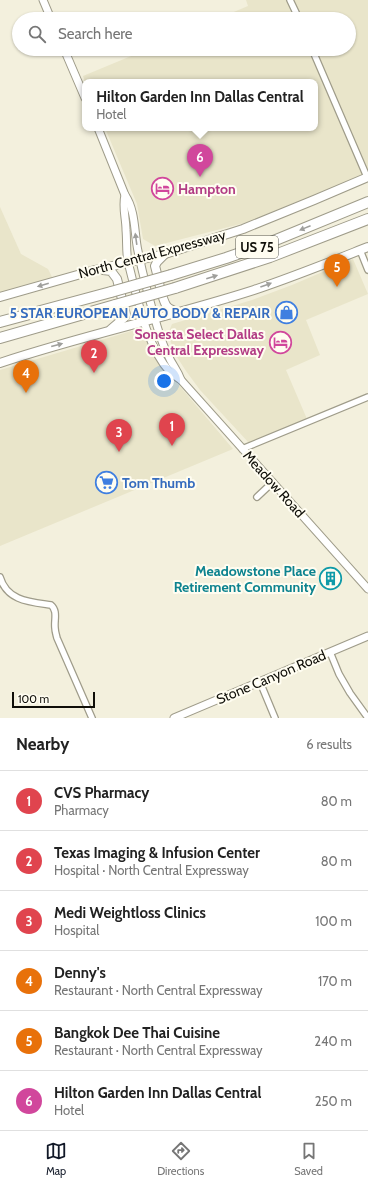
<!DOCTYPE html>
<meta charset="utf-8">
<style>
:root{--surface:#fff;--page:#f2f2f2;--text:#222;--muted:#767676;--line:#e0e0e0;--accent:#111827}
body{margin:0;font-family:Cabin,sans-serif;background:var(--page);color:var(--text)}
.scale{position:absolute;left:12px;bottom:10px;width:83px;box-sizing:border-box;padding-left:4px;border:2px solid #0f0e08;border-top:0;font-size:11px;line-height:14px;white-space:nowrap;color:#0f0e08;-webkit-text-stroke:3px #fffdf1;paint-order:stroke}
.you{position:absolute;left:164px;top:381px;width:14px;height:14px;margin:-10px;border:3px solid #fff;border-radius:50%;background:#1a73e8;box-shadow:0 0 0 6px #1a73e833}
.badge{display:grid;place-items:center;width:26px;height:26px;border-radius:50%;background:var(--accent);color:#fff;font-size:13px;font-weight:700}
.pin{position:absolute;translate:-50% -33px;filter:drop-shadow(0 1px 2px #0008)}
.pin::after{content:'';position:absolute;top:21px;width:14px;height:12px;background:inherit;clip-path:polygon(0 0,100% 0,50% 100%)}
.popup{position:absolute;left:82px;top:79px;width:236px;height:52px;box-sizing:border-box;display:grid;place-content:center;border-radius:8px;background:var(--surface);filter:drop-shadow(0 1px 3px #0005);font-size:13px;white-space:nowrap;color:var(--muted)}
.popup b{font-size:15px;color:var(--text)}
.popup::after{content:'';position:absolute;left:50%;top:100%;margin-left:-8px;border:8px solid transparent;border-top-color:var(--surface)}
.list{margin:0;padding:0;list-style:none}
h2{display:flex;justify-content:space-between;align-items:center;height:52px;margin:0;padding:0 16px;font-size:17px}
h2 small{font-size:13px;font-weight:400;color:var(--muted)}
.list li{display:grid;grid-template-columns:26px 1fr auto;gap:12px;align-items:center;box-sizing:border-box;height:60px;padding:0 16px;border-top:1px solid var(--line)}
.list b{display:block;font-size:15px;white-space:nowrap}
.list p{margin:0;font-size:13px;white-space:nowrap;color:var(--muted)}
.list em{font-size:13px;font-style:normal;color:var(--muted)}
.icon{flex:none;width:22px;height:22px;fill:none;stroke:currentColor;stroke-width:2;stroke-linecap:round;stroke-linejoin:round}
.map{position:relative;flex:none;width:368px;height:718px;overflow:hidden}
.search{position:absolute;background:var(--surface);box-shadow:0 1px 3px #0004;left:12px;right:12px;top:12px;height:44px;display:flex;align-items:center;gap:10px;box-sizing:border-box;padding:0 14px;border-radius:22px;color:var(--muted);font-size:15px}
.sheet{height:412px;background:var(--surface)}
nav{display:flex;justify-content:space-around;align-items:center;box-sizing:border-box;height:56px;border-top:1px solid var(--line);background:var(--surface);font-size:11px;color:var(--muted)}
nav a{display:grid;justify-items:center;gap:2px}
nav .on{color:var(--accent)}
.map>svg:first-child{display:block}
</style>
<div class="map">
<svg width="368" height="718" viewBox="0 0 368 718">
<rect width="100%" height="100%" fill="#f3f0dd"/>
<g fill="#e9e5ca">
<path d="M 246,0 L 368,0 L 368,173 L 248,222 L 155,246 L 143,239 L 137,204 L 105,128 L 315,128 L 315,82 L 85,82 L 83,76 L 148,49 L 349,49 L 349,19 L 217,19 L 248,6 Z"/>
<path d="M 0,207 L 21,254 L 48,269 L 53,279 L 0,293 Z"/>
<path d="M 353,259 L 368,294 L 306,320 L 320,355 L 286,370 L 307,419 L 249,443 L 200,390 L 186,371 L 175,354 L 168,334 L 172,324 L 252,300 L 292,285 Z"/>
<path d="M 135,330 L 144,333 L 161,364 L 233,449 L 0,546 L 0,370 Z"/>
</g>
<g fill="none" stroke-linecap="round" stroke-linejoin="round">
<defs>
<g id="minor">
<path d="M 290,0 L 299,19"/>
<path d="M 312,49 L 367,177"/>
<path d="M 360,250 L 368,270"/>
<path d="M 242,449 L 368,397"/>
<path d="M 257,497 L 273,482"/>
<path d="M 0,577 C 7,601 30,602 51,605 C 58,611 54,620 55,628 C 55,631 56,634 57,638 L 92,718"/>
<path d="M 330,652 L 339,674 L 350,693 L 368,718"/>
<path d="M 260,682 L 275,718"/>
</g>
<g id="tertiary">
<path d="M 43,0 L 51,19"/>
<path d="M 64,49 L 85,98"/>
<path d="M 98,128 L 125,195 C 136,211 134,233 138,251 C 143,276 150,302 157,326 C 160,336 163,346 168,355 C 172,365 177,369 181,380"/>
<path d="M 125,195 C 122,207 126,218 126,230 C 127,241 126,252 128,262 C 137,296 146,346 170,372 C 173,375 177,377 181,380 L 368,589"/>
<path d="M 174,718 L 368,636"/>
</g>
<g id="secondary">
<path d="M 165,254 L 157,262 L 155,266 C 158,276 161,297 166,305 C 168,309 173,310 177,312"/>
<path d="M 103,270 L 111,271 L 117,279 L 126,315 L 124,318 L 111,329"/>
<path d="M 0,297 L 95,270 L 165,254 L 243,229 L 314,200 L 368,177"/>
<path d="M 0,363 C 84,335 170,317 254,290 C 293,277 330,262 368,247"/>
</g>
<g id="motorway">
<path d="M 171,275 L 226,258 L 266,244 L 368,202"/>
<path d="M 175,288 L 270,257 L 368,219"/>
<path d="M 0,322 L 111,292"/>
<path d="M 0,338 L 115,305"/>
</g>
</defs>
<use href="#minor" stroke="#9f9c8a" stroke-width="8"/>
<use href="#tertiary" stroke="#9f9c8a" stroke-width="9"/>
<use href="#secondary" stroke="#9f9c8a" stroke-width="10"/>
<use href="#motorway" stroke="#9f9c8a" stroke-width="12"/>
<use href="#minor" stroke="#fff" stroke-width="5.5"/>
<use href="#tertiary" stroke="#fff" stroke-width="7"/>
<use href="#secondary" stroke="#fff" stroke-width="8"/>
<use href="#motorway" stroke="#fff" stroke-width="10"/>
<defs>
<g id="motorway-bridge">
<path d="M 111,292 L 171,275"/>
<path d="M 115,305 L 175,288"/>
</g>
</defs>
<use href="#motorway-bridge" stroke="#9f9c8a" stroke-width="12" stroke-linecap="butt"/>
<use href="#motorway-bridge" stroke="#fff" stroke-width="10"/>
</g>
<defs><path id="oneway-solid" d="M-6-.8H1V-3.2L6.5 0L1 3.2V.8H-6Z"/></defs>
<g fill="#9f9f9c">
<use href="#oneway-solid" transform="translate(305 228) rotate(158)"/>
<use href="#oneway-solid" transform="translate(136 239) rotate(-98)"/>
<use href="#oneway-solid" transform="translate(212 277) rotate(-17)"/>
<use href="#oneway-solid" transform="translate(43 285) rotate(164)"/>
<use href="#oneway-solid" transform="translate(266 285) rotate(-20)"/>
<use href="#oneway-solid" transform="translate(57 345) rotate(-15)"/>
</g>
<defs>
<symbol id="hotel-ring" viewBox="-11 -11 22 22"><circle r="9.5" fill="#fffdf1" stroke="#d1479c" stroke-width="1.5"/><path d="M-6-4.5h1.5V1H6V5H4.5V3h-9V5H-6ZM-4 0a1.8 1.8 0 1 1 3.6 0ZM.5 0V-2.5h3Q6-2.5 6 0Z" fill="#d1479c"/></symbol>
<symbol id="shop-ring" viewBox="-11 -11 22 22"><circle r="9.5" fill="#fffdf1" stroke="#3f7fe0" stroke-width="1.5"/><path d="M-5-2.5h2.3a2.7 3.5 0 0 1 5.4 0H5L5.5 6h-11ZM-1.5-2.5h3a1.5 2.3 0 0 0-3 0Z" fill="#3f7fe0"/></symbol>
<symbol id="supermarket-ring" viewBox="-11 -11 22 22"><circle r="9.5" fill="#fffdf1" stroke="#3f7fe0" stroke-width="1.5"/><path d="M-6-5.5h2.5l.6 2H6L4.5 2H-2.5L-4.4-4H-6ZM-1.5 3.2a1.3 1.3 0 1 0 .1 0ZM3 3.2a1.3 1.3 0 1 0 .1 0Z" fill="#3f7fe0"/></symbol>
<symbol id="building-ring" viewBox="-11 -11 22 22"><circle r="9.5" fill="#fffdf1" stroke="#0f9aa8" stroke-width="1.5"/><path d="M-4-6H4V6H1V3H-1V6H-4ZM-2.5-4.3h1.7v1.8h-1.7ZM.8-4.3h1.7v1.8H.8ZM-2.5-1h1.7V.8h-1.7ZM.8-1h1.7V.8H.8Z" fill="#0f9aa8"/></symbol>
</defs>
<g fill-rule="evenodd">
<use href="#hotel-ring" x="150" y="176" width="25" height="25"/>
<use href="#shop-ring" x="274" y="300" width="25" height="25"/>
<use href="#hotel-ring" x="268" y="330" width="25" height="25"/>
<use href="#supermarket-ring" x="94" y="470" width="25" height="25"/>
<use href="#building-ring" x="318" y="566" width="25" height="25"/>
</g>
<g text-anchor="middle" stroke-width="4" stroke-linejoin="round" paint-order="stroke">
<rect fill="#fffdf1" stroke="#57564e" stroke-width="1" x="236" y="236" width="42" height="22" rx="3"/>
<g font-size="13" font-weight="bold" fill="#0f0e08">
<text x="257" y="252">US 75</text>
</g>
<g font-size="14" font-weight="bold" fill="#b23c85" stroke="#fffdf1" text-anchor="start">
<text x="178" y="194">Hampton</text>
<text x="264" y="339" text-anchor="end">Sonesta Select Dallas<tspan x="264" dy="16">Central Expressway</tspan></text>
</g>
<g font-size="14" fill="#0f0e08" stroke="#fffdf1">
<text transform="translate(152 254) rotate(-15)" y="5">North Central Expressway</text>
<text transform="translate(274 484) rotate(48)" y="5">Meadow Road</text>
<text transform="translate(271 677) rotate(-23)" y="5">Stone Canyon Road</text>
</g>
<g font-size="14" font-weight="bold" fill="#366cbe" stroke="#fffdf1" text-anchor="end">
<text x="270" y="318">5 STAR EUROPEAN AUTO BODY &amp; REPAIR</text>
<text x="122" y="488" text-anchor="start">Tom Thumb</text>
</g>
<g font-size="14" font-weight="bold" fill="#0d838f" stroke="#fffdf1" text-anchor="end">
<text x="316" y="576">Meadowstone Place<tspan x="316" dy="16">Retirement Community</tspan></text>
</g>
</g>
</svg>
<div class="scale">100 m</div>
<div class="you"></div>
<div class="pin badge" style="left:172px;top:446px;background:#e0444e">1</div>
<div class="pin badge" style="left:94px;top:373px;background:#e0444e">2</div>
<div class="pin badge" style="left:119px;top:452px;background:#e0444e">3</div>
<div class="pin badge" style="left:26px;top:393px;background:#e8710a">4</div>
<div class="pin badge" style="left:337px;top:287px;background:#e8710a">5</div>
<div class="pin badge" style="left:200px;top:177px;background:#d1479c">6</div>
<div class="popup"><b>Hilton Garden Inn Dallas Central</b>Hotel</div>
<div class="search"><svg class="icon" aria-label="search" viewBox="0 0 24 24"><circle cx="10" cy="10" r="6"/><path d="M15 15l6 6"/></svg>Search here</div>
</div>
<section class="sheet">
<h2>Nearby<small>6 results</small></h2>
<ul class="list">
<li><span class="badge" style="background:#e0444e">1</span><div><b>CVS Pharmacy</b><p>Pharmacy</p></div><em>80 m</em></li>
<li><span class="badge" style="background:#e0444e">2</span><div><b>Texas Imaging &amp; Infusion Center</b><p>Hospital · North Central Expressway</p></div><em>80 m</em></li>
<li><span class="badge" style="background:#e0444e">3</span><div><b>Medi Weightloss Clinics</b><p>Hospital</p></div><em>100 m</em></li>
<li><span class="badge" style="background:#e8710a">4</span><div><b>Denny's</b><p>Restaurant · North Central Expressway</p></div><em>170 m</em></li>
<li><span class="badge" style="background:#e8710a">5</span><div><b>Bangkok Dee Thai Cuisine</b><p>Restaurant · North Central Expressway</p></div><em>240 m</em></li>
<li><span class="badge" style="background:#d1479c">6</span><div><b>Hilton Garden Inn Dallas Central</b><p>Hotel</p></div><em>250 m</em></li>
</ul>
</section>
<nav>
<a class="on"><svg class="icon" aria-label="map" viewBox="0 0 24 24"><path d="M3 6l6-2 6 2 6-2v14l-6 2-6-2-6 2zM9 4v14M15 6v14"/></svg>Map</a>
<a><svg class="icon" aria-label="directions" viewBox="0 0 24 24"><path d="M12 3l9 9-9 9-9-9zM9 14v-3h6M13 9l2 2-2 2"/></svg>Directions</a>
<a><svg class="icon" aria-label="saved" viewBox="0 0 24 24"><path d="M7 4h10v16l-5-4-5 4z"/></svg>Saved</a>
</nav>
